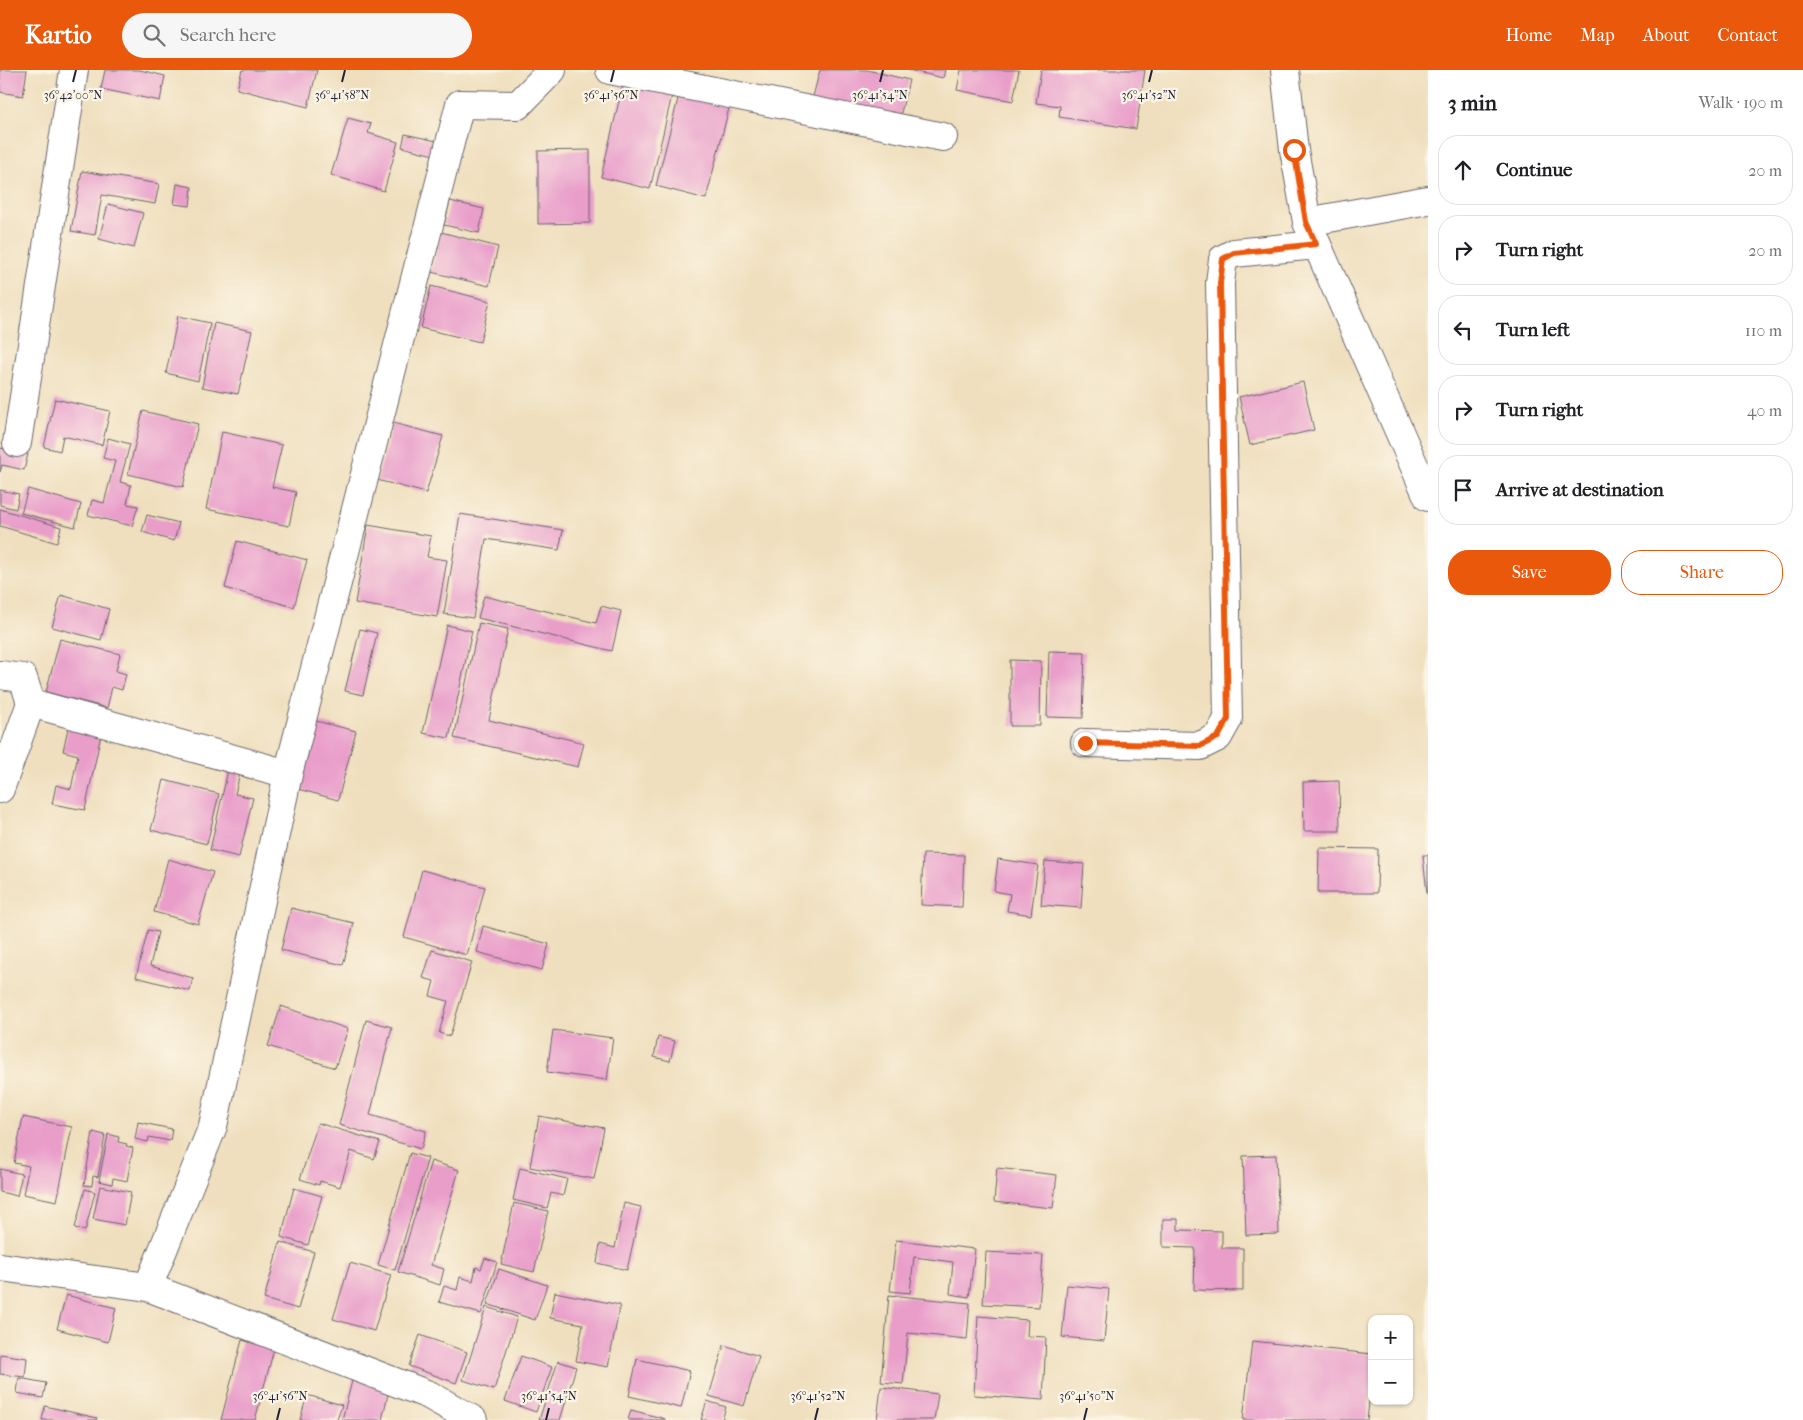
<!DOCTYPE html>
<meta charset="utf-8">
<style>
:root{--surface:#fff;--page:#f6f6f6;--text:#202124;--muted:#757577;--line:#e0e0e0;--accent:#ea580c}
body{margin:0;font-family:"IM FELL French Canon",serif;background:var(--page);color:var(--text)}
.controls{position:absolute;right:15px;bottom:15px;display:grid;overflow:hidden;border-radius:10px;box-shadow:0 1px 4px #0004}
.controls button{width:45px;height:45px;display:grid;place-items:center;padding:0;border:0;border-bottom:1px solid var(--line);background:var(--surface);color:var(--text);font:25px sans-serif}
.stop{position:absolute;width:15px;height:15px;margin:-11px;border:4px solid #ea580c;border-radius:50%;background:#fff}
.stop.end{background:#ea580c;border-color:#fff;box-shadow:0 1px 5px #0008}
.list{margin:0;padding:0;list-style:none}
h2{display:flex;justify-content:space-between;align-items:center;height:65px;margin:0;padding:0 20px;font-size:21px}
h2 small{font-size:16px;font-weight:400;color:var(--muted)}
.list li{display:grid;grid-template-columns:32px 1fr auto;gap:15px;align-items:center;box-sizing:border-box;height:70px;margin:0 10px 10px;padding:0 10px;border:1px solid var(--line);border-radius:20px}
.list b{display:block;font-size:19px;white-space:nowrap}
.list em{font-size:16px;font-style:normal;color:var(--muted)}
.actions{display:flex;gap:10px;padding:15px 20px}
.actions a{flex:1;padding:11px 0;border:1px solid var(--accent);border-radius:20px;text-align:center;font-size:18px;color:var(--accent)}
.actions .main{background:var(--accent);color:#fff}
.icon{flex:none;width:28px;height:28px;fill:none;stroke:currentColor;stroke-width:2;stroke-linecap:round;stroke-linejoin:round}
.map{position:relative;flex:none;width:1428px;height:1350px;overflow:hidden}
header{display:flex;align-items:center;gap:30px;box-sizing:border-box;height:70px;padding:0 25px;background:var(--accent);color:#fff}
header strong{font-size:24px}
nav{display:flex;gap:28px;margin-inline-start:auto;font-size:18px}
.search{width:350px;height:45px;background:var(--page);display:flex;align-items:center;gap:12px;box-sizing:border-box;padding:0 18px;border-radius:28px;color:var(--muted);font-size:19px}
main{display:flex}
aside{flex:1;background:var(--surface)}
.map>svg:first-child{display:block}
</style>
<header>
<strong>Kartio</strong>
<div class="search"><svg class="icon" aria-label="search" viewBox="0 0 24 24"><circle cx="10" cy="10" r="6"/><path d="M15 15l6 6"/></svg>Search here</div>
<nav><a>Home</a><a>Map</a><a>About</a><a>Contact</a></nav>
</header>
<main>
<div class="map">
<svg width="1428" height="1350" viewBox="0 0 1428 1350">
<rect width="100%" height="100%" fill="#fcf5e5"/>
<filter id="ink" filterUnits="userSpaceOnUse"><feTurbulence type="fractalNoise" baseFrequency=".02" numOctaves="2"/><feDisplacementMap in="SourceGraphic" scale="10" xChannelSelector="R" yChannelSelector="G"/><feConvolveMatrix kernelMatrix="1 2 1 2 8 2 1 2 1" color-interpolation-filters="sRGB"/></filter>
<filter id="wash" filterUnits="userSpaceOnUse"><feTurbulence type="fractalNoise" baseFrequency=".0096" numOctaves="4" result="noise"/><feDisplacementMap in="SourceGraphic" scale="20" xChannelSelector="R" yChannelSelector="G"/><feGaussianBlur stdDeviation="1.12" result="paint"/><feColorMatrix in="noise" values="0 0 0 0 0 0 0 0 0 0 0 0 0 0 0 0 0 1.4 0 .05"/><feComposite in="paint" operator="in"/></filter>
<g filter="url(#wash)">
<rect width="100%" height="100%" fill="#efdfbe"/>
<g id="blocks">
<g fill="#e99eca">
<path d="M 0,0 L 27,0 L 23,26 L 0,22 Z"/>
<path d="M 105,0 L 140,0 L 165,6 L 160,31 L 101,19 Z"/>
<path d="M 242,0 L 317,0 L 308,37 L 237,19 Z"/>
<path d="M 820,0 L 867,0 L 909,10 L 898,55 L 811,34 Z"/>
<path d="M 908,0 L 945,0 L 943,8 Z"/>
<path d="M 961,0 L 1019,0 L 1013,31 L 957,20 Z"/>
<path d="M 1041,0 L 1145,0 L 1136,59 L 1059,47 L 1060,36 L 1036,33 Z"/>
<path d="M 624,10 L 673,21 L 650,119 L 601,107 Z"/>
<path d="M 679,25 L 729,38 L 706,129 L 656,116 Z"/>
<path d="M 348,48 L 371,54 L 368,63 L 398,72 L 384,121 L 331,105 Z"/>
<path d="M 405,64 L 441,72 L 438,86 L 402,77 Z"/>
<path d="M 590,80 L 590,153 L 538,154 L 538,81 Z"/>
<path d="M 82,101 L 159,114 L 155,134 L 102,125 L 95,165 L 71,161 Z"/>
<path d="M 177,114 L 192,117 L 190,136 L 174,134 Z"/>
<path d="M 450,131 L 484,139 L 479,163 L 444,155 Z"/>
<path d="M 108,134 L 143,143 L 134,178 L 99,169 Z"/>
<path d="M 441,162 L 498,177 L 489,216 L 431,202 Z"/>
<path d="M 431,216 L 490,231 L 480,272 L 421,258 Z"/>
<path d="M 178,246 L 210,253 L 198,311 L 166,303 Z"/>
<path d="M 214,253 L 252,261 L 238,324 L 202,317 Z"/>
<path d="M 1303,312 L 1314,360 L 1250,375 L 1239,327 Z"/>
<path d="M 55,329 L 110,341 L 102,375 L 63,366 L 60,381 L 44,377 Z"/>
<path d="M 143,341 L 198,354 L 183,417 L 128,404 Z"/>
<path d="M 393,353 L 443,366 L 426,423 L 377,410 Z"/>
<path d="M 222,362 L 282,375 L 272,417 L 296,422 L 289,456 L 206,439 Z"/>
<path d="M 108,368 L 130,374 L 120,412 L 131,415 L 127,434 L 138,436 L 132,456 L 88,445 L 92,430 L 104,433 L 115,391 L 103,388 Z"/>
<path d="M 0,378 L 28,384 L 24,400 L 2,395 L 0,402 Z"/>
<path d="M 28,419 L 81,434 L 75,457 L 21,443 Z"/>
<path d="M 0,420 L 19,424 L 16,439 L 0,435 Z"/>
<path d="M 0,439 L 61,457 L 57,473 L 0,456 Z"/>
<path d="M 460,444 L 563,460 L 559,480 L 486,469 L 473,548 L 444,544 Z"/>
<path d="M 147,445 L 179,453 L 174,471 L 142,462 Z"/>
<path d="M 368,455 L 431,466 L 427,487 L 447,490 L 437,547 L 355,533 Z"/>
<path d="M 237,471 L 307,490 L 294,537 L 225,518 Z"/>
<path d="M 61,525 L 109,539 L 101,570 L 52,557 Z"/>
<path d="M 484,526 L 596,553 L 601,536 L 621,541 L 612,581 L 478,548 Z"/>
<path d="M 479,553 L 508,559 L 489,650 L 584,673 L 578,697 L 454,668 Z"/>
<path d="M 447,555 L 472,561 L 449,668 L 423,663 Z"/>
<path d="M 360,559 L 377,563 L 363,625 L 345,621 Z"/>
<path d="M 60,569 L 120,584 L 116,601 L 126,604 L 122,620 L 112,617 L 107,638 L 46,622 Z"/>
<path d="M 1049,581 L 1085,582 L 1083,648 L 1047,647 Z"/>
<path d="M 1010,590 L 1041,591 L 1040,656 L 1010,656 Z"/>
<path d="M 316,651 L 356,661 L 338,730 L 298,719 Z"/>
<path d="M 68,658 L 101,665 L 85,740 L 52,734 L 56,715 L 71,719 L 78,685 L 63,681 Z"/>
<path d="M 228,700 L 240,703 L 235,724 L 253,728 L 239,787 L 210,780 Z"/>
<path d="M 164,710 L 219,724 L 207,774 L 151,760 Z"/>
<path d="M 1339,711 L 1340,761 L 1304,761 L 1303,712 Z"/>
<path d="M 1319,778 L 1378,779 L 1377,823 L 1318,823 Z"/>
<path d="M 923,784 L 964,785 L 962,837 L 921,835 Z"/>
<path d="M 1423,785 L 1428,785 L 1428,824 L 1427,824 Z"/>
<path d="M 168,789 L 213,802 L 198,854 L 154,842 Z"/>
<path d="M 998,789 L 1038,795 L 1031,845 L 1007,841 L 1010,824 L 994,821 Z"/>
<path d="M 1045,791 L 1084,794 L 1081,838 L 1041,835 Z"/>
<path d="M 422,800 L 485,817 L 467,885 L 404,867 Z"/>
<path d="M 291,838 L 354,853 L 343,895 L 281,880 Z"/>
<path d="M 483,856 L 549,874 L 542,900 L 477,882 Z"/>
<path d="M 148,860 L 158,862 L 150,896 L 193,908 L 190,921 L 136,907 Z"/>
<path d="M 432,880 L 472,892 L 450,966 L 439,963 L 448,931 L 430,926 L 434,911 L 423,908 Z"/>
<path d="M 281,936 L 348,959 L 335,998 L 268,976 Z"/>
<path d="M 366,950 L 392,957 L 370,1045 L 426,1061 L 421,1079 L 339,1055 Z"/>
<path d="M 553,960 L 613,968 L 607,1010 L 547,1002 Z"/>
<path d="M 658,967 L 675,971 L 670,991 L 654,987 Z"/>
<path d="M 539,1046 L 604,1058 L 594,1109 L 530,1097 Z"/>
<path d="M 23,1047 L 72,1057 L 57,1131 L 23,1124 L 29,1096 L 14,1093 Z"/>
<path d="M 138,1052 L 172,1059 L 170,1071 L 149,1067 L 148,1072 L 135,1069 Z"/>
<path d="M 318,1053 L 380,1072 L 374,1089 L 351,1081 L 340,1117 L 320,1111 L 319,1115 L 300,1109 Z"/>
<path d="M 93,1062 L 105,1065 L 98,1107 L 93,1106 L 92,1116 L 84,1115 Z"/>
<path d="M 108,1064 L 119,1067 L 118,1072 L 127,1074 L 126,1076 L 133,1078 L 127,1111 L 113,1108 L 112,1114 L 99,1111 Z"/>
<path d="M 410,1083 L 428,1088 L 395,1200 L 378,1195 Z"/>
<path d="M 1276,1085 L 1279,1164 L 1246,1165 L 1243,1086 Z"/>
<path d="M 431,1091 L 459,1100 L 431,1195 L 444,1199 L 440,1215 L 398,1202 Z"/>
<path d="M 520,1098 L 567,1109 L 563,1126 L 551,1123 L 547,1138 L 513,1130 Z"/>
<path d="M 997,1098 L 1057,1105 L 1053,1138 L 994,1132 Z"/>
<path d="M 0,1099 L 22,1104 L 17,1126 L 0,1122 Z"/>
<path d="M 100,1116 L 131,1122 L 125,1155 L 93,1149 Z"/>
<path d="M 294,1118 L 322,1126 L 308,1175 L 281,1167 Z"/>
<path d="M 85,1119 L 95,1122 L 85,1161 L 75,1158 Z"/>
<path d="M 514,1133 L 548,1141 L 534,1202 L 501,1194 Z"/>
<path d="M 624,1133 L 641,1137 L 627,1200 L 597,1193 L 600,1174 L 615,1178 Z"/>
<path d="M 1163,1149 L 1178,1149 L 1178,1160 L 1222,1161 L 1222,1178 L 1243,1178 L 1243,1221 L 1194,1220 L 1195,1178 L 1163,1177 Z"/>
<path d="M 896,1170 L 975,1179 L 969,1227 L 950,1224 L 953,1192 L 914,1187 L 910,1223 L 890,1221 Z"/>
<path d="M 280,1172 L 314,1182 L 298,1239 L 264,1229 Z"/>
<path d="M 986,1182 L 1043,1185 L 1039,1237 L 983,1234 Z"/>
<path d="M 485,1188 L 497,1192 L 481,1244 L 439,1232 L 444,1216 L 457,1220 L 460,1207 L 473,1211 L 476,1197 L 481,1199 Z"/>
<path d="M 350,1193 L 391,1205 L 374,1261 L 333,1249 Z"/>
<path d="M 499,1199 L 547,1215 L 535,1250 L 487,1234 Z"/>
<path d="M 1067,1215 L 1109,1219 L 1104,1271 L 1062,1267 Z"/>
<path d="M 555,1222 L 620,1235 L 608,1297 L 576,1291 L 583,1254 L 550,1248 Z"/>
<path d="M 66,1225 L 116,1238 L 108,1272 L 57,1259 Z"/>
<path d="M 889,1225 L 970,1233 L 967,1269 L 908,1263 L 903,1314 L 881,1312 Z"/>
<path d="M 486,1237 L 517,1247 L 494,1320 L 463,1310 Z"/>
<path d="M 978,1246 L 1028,1250 L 1027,1266 L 1046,1267 L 1043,1330 L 974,1325 Z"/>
<path d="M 420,1265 L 467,1282 L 456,1313 L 409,1296 Z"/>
<path d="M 242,1270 L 274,1279 L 255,1350 L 221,1350 Z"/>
<path d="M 1252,1271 L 1372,1284 L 1372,1307 L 1367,1350 L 1243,1350 Z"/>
<path d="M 724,1275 L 759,1286 L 744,1336 L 709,1326 Z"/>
<path d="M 0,1284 L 27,1288 L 25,1307 L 0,1304 Z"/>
<path d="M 521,1286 L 552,1297 L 536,1342 L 505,1331 Z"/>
<path d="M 637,1289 L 690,1301 L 681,1338 L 629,1326 Z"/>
<path d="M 558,1291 L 576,1297 L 560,1350 L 539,1350 Z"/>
<path d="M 353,1307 L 390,1316 L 382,1350 L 342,1350 Z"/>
<path d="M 19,1308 L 46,1313 L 43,1328 L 17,1323 Z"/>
<path d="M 881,1317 L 938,1324 L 934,1350 L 877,1350 Z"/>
<path d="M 307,1325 L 342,1335 L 337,1350 L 300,1350 Z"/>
<path d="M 707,1331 L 726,1337 L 722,1350 L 701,1350 Z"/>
<path d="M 45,1336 L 97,1348 L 96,1350 L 42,1350 Z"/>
<path d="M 631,1340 L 665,1349 L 665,1350 L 628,1350 Z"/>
</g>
</g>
</g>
<g filter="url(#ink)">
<use href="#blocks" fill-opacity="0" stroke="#6a6469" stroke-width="1"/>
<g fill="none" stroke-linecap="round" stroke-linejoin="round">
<defs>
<g id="minor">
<path d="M 610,0 L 943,67"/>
<path d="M 1285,0 L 1294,80 L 1307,152 L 1428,427"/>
<path d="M 1307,152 L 1428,130"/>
<path d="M 17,373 L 74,0"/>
<path d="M 0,605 L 23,608 L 31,633"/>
<path d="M 1085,673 L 1200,676 L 1218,667 L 1228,649 L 1220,213 L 1223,189 L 1234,183 L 1316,175"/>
<path d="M 0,719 L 31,633 L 288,704"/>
<path d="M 0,1197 L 148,1217 L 429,1325 L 473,1350"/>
<path d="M 148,1217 L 213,1056 L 288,704 L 460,34 L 518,35 L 552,0"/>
</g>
</defs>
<use href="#minor" stroke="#6a6469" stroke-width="30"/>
<use href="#minor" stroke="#fff" stroke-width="28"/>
</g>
</g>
<g fill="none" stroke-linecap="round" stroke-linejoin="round" filter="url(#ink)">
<path stroke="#ea580c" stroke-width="6" d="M 1085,673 L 1200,676 L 1218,667 L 1228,649 L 1220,213 L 1223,189 L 1234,183 L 1316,174 L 1306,152 L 1294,80"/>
</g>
<path fill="none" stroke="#22223b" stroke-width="2" d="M 73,12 L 76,0M 342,12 L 345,0M 611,12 L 614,0M 880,12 L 883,0M 1149,12 L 1152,0M 277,1350 L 280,1338M 546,1350 L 549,1338M 815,1350 L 818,1338M 1084,1350 L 1087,1338"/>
<g font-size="12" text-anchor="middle" fill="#22223b" stroke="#fcf5e5" stroke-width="4.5" stroke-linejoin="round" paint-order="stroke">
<text x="73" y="29">36°42'00"N</text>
<text x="342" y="29">36°41'58"N</text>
<text x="611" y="29">36°41'56"N</text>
<text x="880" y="29">36°41'54"N</text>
<text x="1149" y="29">36°41'52"N</text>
<text x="280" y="1330">36°41'56"N</text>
<text x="549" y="1330">36°41'54"N</text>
<text x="818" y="1330">36°41'52"N</text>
<text x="1087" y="1330">36°41'50"N</text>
</g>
</svg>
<div class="controls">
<button>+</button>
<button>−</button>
</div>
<div class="stop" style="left:1294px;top:80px"></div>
<div class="stop end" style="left:1085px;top:673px"></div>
</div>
<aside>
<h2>3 min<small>Walk · 190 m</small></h2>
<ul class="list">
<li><svg class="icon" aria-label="ahead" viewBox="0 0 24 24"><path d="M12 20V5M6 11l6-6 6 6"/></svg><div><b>Continue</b></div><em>20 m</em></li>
<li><svg class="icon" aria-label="right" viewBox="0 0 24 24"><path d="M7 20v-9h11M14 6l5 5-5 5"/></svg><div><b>Turn right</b></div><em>20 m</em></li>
<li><svg class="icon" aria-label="left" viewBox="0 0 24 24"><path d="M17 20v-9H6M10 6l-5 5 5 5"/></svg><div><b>Turn left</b></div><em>110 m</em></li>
<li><svg class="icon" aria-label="right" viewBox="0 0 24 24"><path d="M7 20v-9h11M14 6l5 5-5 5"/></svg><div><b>Turn right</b></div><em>40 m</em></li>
<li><svg class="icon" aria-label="arrive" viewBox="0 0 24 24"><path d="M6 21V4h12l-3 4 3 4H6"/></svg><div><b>Arrive at destination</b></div></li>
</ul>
<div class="actions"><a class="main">Save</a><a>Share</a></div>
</aside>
</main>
